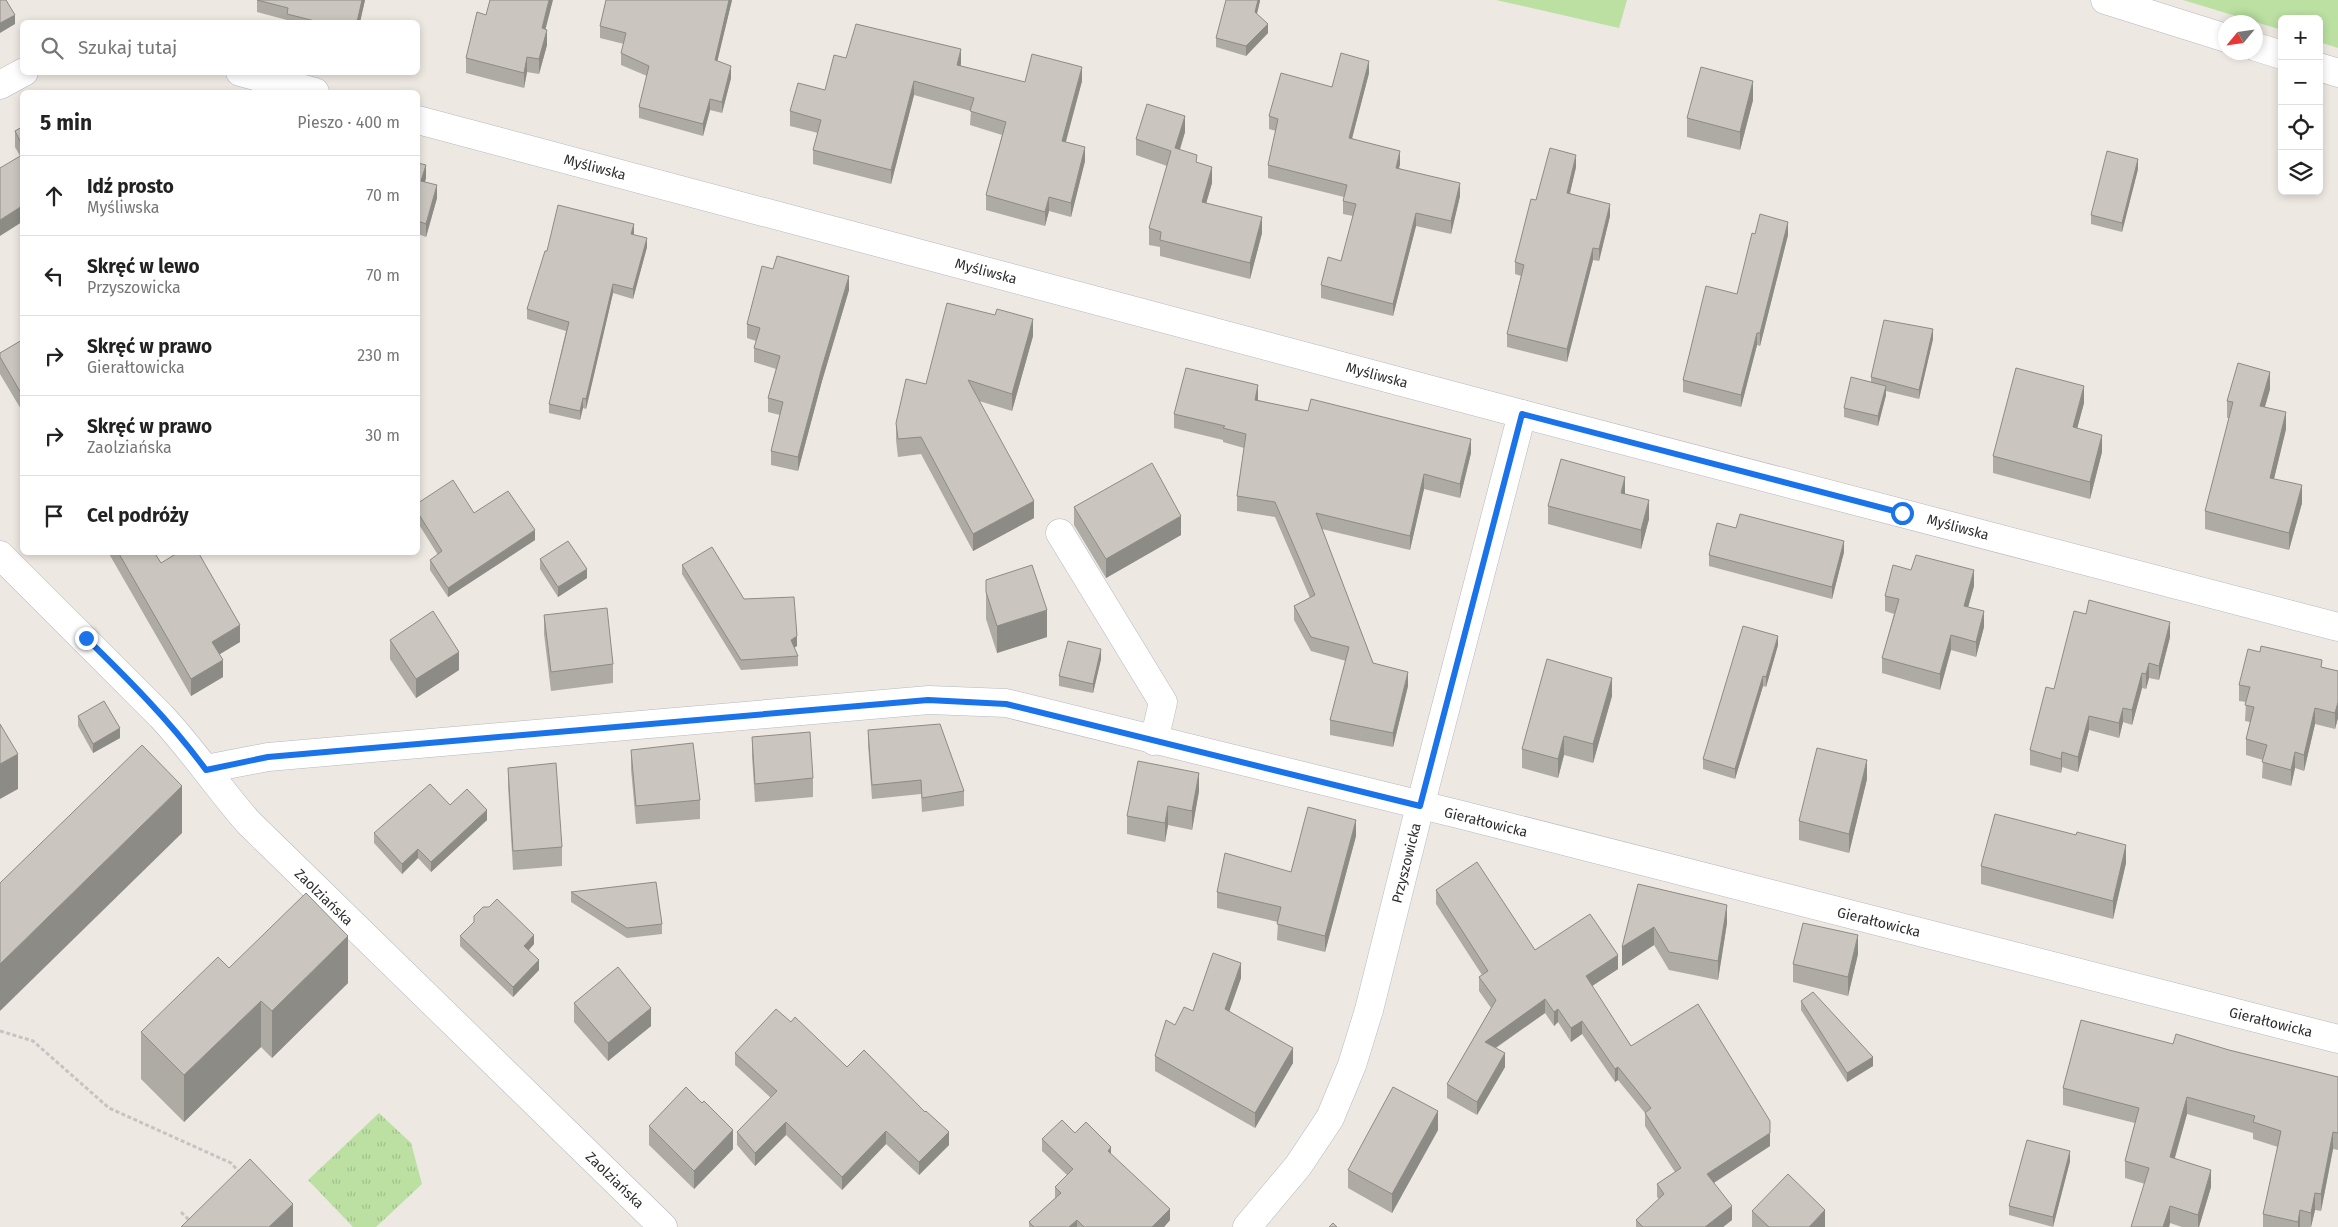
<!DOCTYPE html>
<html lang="pl">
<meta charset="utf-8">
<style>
:root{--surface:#fff;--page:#f6f6f6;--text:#222;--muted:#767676;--line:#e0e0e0}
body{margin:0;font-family:"Fira Sans",sans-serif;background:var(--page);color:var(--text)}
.controls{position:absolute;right:15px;top:15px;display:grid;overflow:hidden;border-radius:8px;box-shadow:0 2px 8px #0003}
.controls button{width:45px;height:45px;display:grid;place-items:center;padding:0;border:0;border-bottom:1px solid var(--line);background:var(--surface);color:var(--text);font:25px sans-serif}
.compass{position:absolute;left:2218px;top:15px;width:45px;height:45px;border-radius:50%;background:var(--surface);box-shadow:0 2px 8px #0003;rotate:241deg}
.stop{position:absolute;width:15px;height:15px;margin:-11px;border:4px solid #1a73e8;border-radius:50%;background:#fff}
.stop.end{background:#1a73e8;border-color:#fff;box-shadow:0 1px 5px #0008}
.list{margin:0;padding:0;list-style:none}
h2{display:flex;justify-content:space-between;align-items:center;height:65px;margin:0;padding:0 20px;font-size:21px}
h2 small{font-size:16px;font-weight:400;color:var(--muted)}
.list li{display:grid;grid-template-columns:32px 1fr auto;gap:15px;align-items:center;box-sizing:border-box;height:80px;padding:0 20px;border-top:1px solid var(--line)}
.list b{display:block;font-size:19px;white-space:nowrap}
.list p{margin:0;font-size:16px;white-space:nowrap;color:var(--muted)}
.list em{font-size:16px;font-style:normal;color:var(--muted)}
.icon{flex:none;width:28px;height:28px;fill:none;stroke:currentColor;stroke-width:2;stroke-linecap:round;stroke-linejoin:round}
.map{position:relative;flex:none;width:2338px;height:1227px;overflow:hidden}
.search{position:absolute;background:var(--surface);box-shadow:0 2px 8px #0003;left:20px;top:20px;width:400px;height:55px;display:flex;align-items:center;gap:12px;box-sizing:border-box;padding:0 18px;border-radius:8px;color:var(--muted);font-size:19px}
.panel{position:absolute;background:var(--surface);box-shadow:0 2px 8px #0003;left:20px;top:90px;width:400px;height:465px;border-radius:8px}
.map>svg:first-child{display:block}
</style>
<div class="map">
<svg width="2338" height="1227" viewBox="0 0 2338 1227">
<defs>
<pattern id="park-tufts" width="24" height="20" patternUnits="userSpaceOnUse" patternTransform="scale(1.25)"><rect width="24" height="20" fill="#bbe0a2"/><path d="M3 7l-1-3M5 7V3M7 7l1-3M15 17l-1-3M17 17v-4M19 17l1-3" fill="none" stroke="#a1c08c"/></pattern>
</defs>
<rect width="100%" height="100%" fill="#eee8e2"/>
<g fill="#bbe0a2">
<path d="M 1496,0 L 1627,0 L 1619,28 Z"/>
<path d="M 2183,0 L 2338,0 L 2338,48 L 2319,42 L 2319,19 L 2282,19 L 2282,30 Z"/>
</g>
<path fill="url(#park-tufts)" d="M 379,1113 L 411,1143 L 422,1184 L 376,1227 L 353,1227 L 308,1180 Z"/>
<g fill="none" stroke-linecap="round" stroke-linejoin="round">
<defs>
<g id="minor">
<path d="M 2105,0 L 2226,38"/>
<path d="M 2256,47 L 2282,55"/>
<path d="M 2319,67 L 2338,73"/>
<path d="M 240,72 L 315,92"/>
<path d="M 0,85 L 24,72"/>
<path d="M 418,120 L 1522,414 L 2338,627"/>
<path d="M 1060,533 L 1163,702 L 1154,741"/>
<path d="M 0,555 L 161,716 C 193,750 218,788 249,823 L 663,1227"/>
<path d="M 206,769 L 268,757 L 929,700 L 1006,703 L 1466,816 L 2338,1039"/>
<path d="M 1247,1227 L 1298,1166 L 1330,1118 L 1352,1065 L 1369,1010 L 1416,822 L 1522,414"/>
</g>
</defs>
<use href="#minor" stroke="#b5b8c0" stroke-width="29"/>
<g stroke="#c4c4c4" stroke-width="3" stroke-dasharray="4 2.5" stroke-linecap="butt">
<path d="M 0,1031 L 33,1041 L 109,1108 L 231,1163 L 241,1174"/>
<path d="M 181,1212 L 196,1227"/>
</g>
<use href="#minor" stroke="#fff" stroke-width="28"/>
</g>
<g fill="#aeaaa4">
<path d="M 257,0 L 365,0 L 360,22 L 287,22 L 287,20 L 257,12 Z"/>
<path d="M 606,0 L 732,0 L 717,61 L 731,78 L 722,113 L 710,110 L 703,136 L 639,118 L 639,107 L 647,76 L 621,65 L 621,53 L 624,44 L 600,38 L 600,26 Z"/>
<path d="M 1260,0 L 1257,14 L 1268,33 L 1246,56 L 1216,47 L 1216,38 Z"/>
<path d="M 545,30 L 547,45 L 539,74 L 527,72 L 524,88 L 466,73 L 466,58 Z"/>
<path d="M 846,58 L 961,63 L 961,66 L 1025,82 L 1082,81 L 1066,142 L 1085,161 L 1071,217 L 1049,211 L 1045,226 L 986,210 L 986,195 L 1002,135 L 970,125 L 971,111 L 914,95 L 891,184 L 813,164 L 813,150 L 818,133 L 790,126 L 790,111 L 825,90 Z"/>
<path d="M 1369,73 L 1352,138 L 1400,164 L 1399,168 L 1460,196 L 1451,234 L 1416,226 L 1393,316 L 1321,298 L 1321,285 L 1341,261 L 1353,216 L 1343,214 L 1343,201 L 1344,197 L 1268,178 L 1268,165 L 1276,131 L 1269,129 L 1269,116 L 1332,87 Z"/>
<path d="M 1753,100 L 1740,150 L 1687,137 L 1687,118 Z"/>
<path d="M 22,127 L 22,222 L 20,156 L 15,147 L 15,131 Z"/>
<path d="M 1185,132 L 1180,150 L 1197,163 L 1212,183 L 1206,203 L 1262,233 L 1250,279 L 1160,256 L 1160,247 L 1149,245 L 1149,228 L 1167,166 L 1136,155 L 1136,139 Z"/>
<path d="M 418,163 L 426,178 L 425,182 L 437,198 L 426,237 L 418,234 Z"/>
<path d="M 1576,167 L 1570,193 L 1610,216 L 1599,261 L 1593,260 L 1567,362 L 1507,347 L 1507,334 L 1521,276 L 1515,274 L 1515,262 L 1536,200 Z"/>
<path d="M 2138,169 L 2122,232 L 2091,224 L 2091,215 Z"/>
<path d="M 634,233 L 633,234 L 647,247 L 633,299 L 613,293 L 586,409 L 583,408 L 580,420 L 549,413 L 549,404 L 566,331 L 527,319 L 527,309 L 547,251 Z"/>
<path d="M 1755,234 L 1788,235 L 1760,346 L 1757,345 L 1741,407 L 1683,392 L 1683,380 L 1737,294 Z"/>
<path d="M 849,290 L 822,381 L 798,471 L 771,465 L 771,451 L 780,415 L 768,412 L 768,398 L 776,369 L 754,362 L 754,348 L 756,341 L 747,338 L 747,324 Z"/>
<path d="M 1033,336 L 1012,411 L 979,401 L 1034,518 L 973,551 L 921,454 L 898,457 L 896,440 L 896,423 L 926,384 Z"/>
<path d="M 1933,339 L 1919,399 L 1886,391 L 1886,395 L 1878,426 L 1844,417 L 1844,408 L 1871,382 L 1871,377 Z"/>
<path d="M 22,340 L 22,411 L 0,374 L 0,353 Z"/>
<path d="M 2270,389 L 2265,407 L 2286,429 L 2274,479 L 2302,503 L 2289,550 L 2205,529 L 2205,511 L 2229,418 L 2227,418 L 2227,401 Z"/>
<path d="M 1258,400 L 1471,453 L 1460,498 L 1424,489 L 1410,550 L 1322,529 L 1373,663 L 1408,686 L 1393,747 L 1330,735 L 1330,720 L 1346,661 L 1311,651 L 1294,620 L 1294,606 L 1310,598 L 1275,517 L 1237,511 L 1237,496 L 1244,448 L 1223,442 L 1223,440 L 1174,428 L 1174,414 Z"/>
<path d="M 2084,403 L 2077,428 L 2102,452 L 2090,499 L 1993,473 L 1993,456 Z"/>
<path d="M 1625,494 L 1649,519 L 1641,549 L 1548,524 L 1548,506 Z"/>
<path d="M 418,503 L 474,513 L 535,540 L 448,597 L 430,570 L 430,560 L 438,555 L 418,523 Z"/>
<path d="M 1074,507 L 1181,535 L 1106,578 L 1074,525 Z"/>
<path d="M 108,552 L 154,552 L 161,563 L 240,642 L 219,654 L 223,677 L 191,696 Z"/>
<path d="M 1844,552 L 1832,599 L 1709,566 L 1709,555 Z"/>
<path d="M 540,559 L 587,578 L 558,597 L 540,569 Z"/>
<path d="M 682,565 L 744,599 L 797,646 L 794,648 L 798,656 L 798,666 L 741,670 L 682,574 Z"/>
<path d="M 1911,570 L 1974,586 L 1968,607 L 1984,627 L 1976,657 L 1951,650 L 1940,690 L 1882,673 L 1882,658 L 1894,614 L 1885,611 L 1885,596 Z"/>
<path d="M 986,580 L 1047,637 L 997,653 L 986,619 Z"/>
<path d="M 544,615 L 613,664 L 613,683 L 551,691 L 544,634 Z"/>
<path d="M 2170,637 L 2159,680 L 2149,678 L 2146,689 L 2142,688 L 2132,725 L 2123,722 L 2119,738 L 2089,730 L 2078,772 L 2062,767 L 2061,773 L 2030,765 L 2030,750 L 2054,689 Z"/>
<path d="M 390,640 L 459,670 L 416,698 L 390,659 Z"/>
<path d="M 1778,645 L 1766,687 L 1763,686 L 1735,779 L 1703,769 L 1703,759 Z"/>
<path d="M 1101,659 L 1093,693 L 1059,686 L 1059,676 Z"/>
<path d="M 2322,667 L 2338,671 L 2338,718 L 2335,729 L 2315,724 L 2304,771 L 2295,768 L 2291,786 L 2262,778 L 2263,760 L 2246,755 L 2246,739 L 2250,722 L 2245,721 L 2246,702 L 2239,701 L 2239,685 Z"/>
<path d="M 1612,696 L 1593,763 L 1564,755 L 1558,778 L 1522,768 L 1522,749 Z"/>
<path d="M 78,716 L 120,738 L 93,753 L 78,726 Z"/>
<path d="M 868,730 L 964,791 L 964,806 L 922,812 L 921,794 L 872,799 L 868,745 Z"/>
<path d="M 752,737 L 813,778 L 813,797 L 755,802 L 752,756 Z"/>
<path d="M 631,750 L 700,800 L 700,819 L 636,824 L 631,769 Z"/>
<path d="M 508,768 L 562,847 L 562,866 L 513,870 L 508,786 Z"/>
<path d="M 1867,779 L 1849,853 L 1799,840 L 1799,821 Z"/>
<path d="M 1199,791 L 1192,830 L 1168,825 L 1165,842 L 1127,834 L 1127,816 Z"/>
<path d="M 450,805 L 487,820 L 431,872 L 418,858 L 402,874 L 374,843 L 374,833 Z"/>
<path d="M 2076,835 L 2126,863 L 2113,919 L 1981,884 L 1981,866 Z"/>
<path d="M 1356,836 L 1325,952 L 1277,940 L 1278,922 L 1217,908 L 1217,892 L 1291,872 Z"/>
<path d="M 1638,884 L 1727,923 L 1718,980 L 1669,970 L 1654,945 L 1622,966 Z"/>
<path d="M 1436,890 L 1535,950 L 1618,969 L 1592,986 L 1631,1046 L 1770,1146 L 1714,1183 L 1732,1220 L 1723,1227 L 1636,1227 L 1636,1220 L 1659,1199 L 1657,1197 L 1657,1184 L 1675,1172 L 1645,1126 L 1645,1113 L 1618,1080 L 1615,1082 L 1582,1034 L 1571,1042 L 1558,1022 L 1554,1026 L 1545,1013 L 1496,1048 L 1505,1067 L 1477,1115 L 1447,1098 L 1447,1084 L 1491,1008 L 1479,991 L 1479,977 L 1482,975 L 1436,904 Z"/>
<path d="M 571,892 L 662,924 L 662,934 L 627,938 L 571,902 Z"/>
<path d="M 460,936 L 534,944 L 529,950 L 539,970 L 513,997 L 460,946 Z"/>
<path d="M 1858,954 L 1848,996 L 1793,982 L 1793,964 Z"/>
<path d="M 229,968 L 348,983 L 272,1058 L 261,1047 L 184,1122 L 141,1079 L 141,1032 Z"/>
<path d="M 1241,978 L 1229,1011 L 1293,1063 L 1255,1128 L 1155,1071 L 1155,1056 L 1193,1011 Z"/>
<path d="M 1801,1001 L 1873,1066 L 1847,1082 L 1801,1010 Z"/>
<path d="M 574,1003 L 651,1026 L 608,1061 L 574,1022 Z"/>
<path d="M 791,1022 L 847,1067 L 949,1145 L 919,1175 L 886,1144 L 842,1190 L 786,1135 L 755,1166 L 737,1145 L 737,1132 L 771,1098 L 735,1065 L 735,1053 Z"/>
<path d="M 2173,1044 L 2229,1050 L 2338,1077 L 2338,1150 L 2333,1149 L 2321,1211 L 2315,1210 L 2311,1227 L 2263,1227 L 2263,1214 L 2278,1147 L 2253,1139 L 2253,1133 L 2187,1114 L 2175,1158 L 2211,1187 L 2199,1227 L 2182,1227 L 2170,1223 L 2169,1227 L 2131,1227 L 2145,1184 L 2125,1178 L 2125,1161 L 2135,1123 L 2063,1105 L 2063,1088 Z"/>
<path d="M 702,1103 L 733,1149 L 694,1189 L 649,1145 L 649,1126 Z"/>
<path d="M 1438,1130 L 1392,1213 L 1348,1188 L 1348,1170 Z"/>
<path d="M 1075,1133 L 1111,1154 L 1170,1220 L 1164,1227 L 1029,1227 L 1029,1222 L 1055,1198 L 1055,1187 L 1067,1175 L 1042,1151 L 1042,1139 Z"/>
<path d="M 2070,1161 L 2053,1227 L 2009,1215 L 2009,1206 Z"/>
<path d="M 1752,1211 L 1825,1227 L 1752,1227 Z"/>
</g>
<g fill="#8d8b86">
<path d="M 362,0 L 365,0 L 360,22 L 357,22 Z"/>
<path d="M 549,0 L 553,0 L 542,43 L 542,28 Z"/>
<path d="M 729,0 L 732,0 L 715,71 L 715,60 Z"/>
<path d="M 1258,0 L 1260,0 L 1260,1 L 1255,21 L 1255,12 Z"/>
<path d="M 15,15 L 15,24 L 0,33 L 0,23 Z"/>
<path d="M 1268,24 L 1268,33 L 1246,56 L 1246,46 Z"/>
<path d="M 547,30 L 547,45 L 539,74 L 539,59 Z"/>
<path d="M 961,49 L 961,63 L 957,79 L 957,65 Z"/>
<path d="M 527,57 L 527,72 L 524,88 L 524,73 Z"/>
<path d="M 1369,61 L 1369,73 L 1349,150 L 1349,138 Z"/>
<path d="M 731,66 L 731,78 L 722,113 L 722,102 Z"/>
<path d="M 1082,67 L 1082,81 L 1062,155 L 1062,141 Z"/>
<path d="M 914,81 L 914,95 L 891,184 L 891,170 Z"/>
<path d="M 1753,81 L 1753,100 L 1740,150 L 1740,132 Z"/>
<path d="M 710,99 L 710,110 L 703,136 L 703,124 Z"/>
<path d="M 1185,116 L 1185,132 L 1175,164 L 1175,148 Z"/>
<path d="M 1085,147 L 1085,161 L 1071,217 L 1071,203 Z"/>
<path d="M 1400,151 L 1400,164 L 1396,180 L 1396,168 Z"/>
<path d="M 1576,155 L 1576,167 L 1567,205 L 1567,193 Z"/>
<path d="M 2138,159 L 2138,169 L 2122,232 L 2122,223 Z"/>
<path d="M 426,165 L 426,178 L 421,194 L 421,181 Z"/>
<path d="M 1212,167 L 1212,183 L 1202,218 L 1202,202 Z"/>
<path d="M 1460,183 L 1460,196 L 1451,234 L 1451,221 Z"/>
<path d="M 437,185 L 437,198 L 426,237 L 426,224 Z"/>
<path d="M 1049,197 L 1049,211 L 1045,226 L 1045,212 Z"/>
<path d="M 1610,204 L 1610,216 L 1599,261 L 1599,249 Z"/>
<path d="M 22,206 L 22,222 L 0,236 L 0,220 Z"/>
<path d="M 1416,213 L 1416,226 L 1393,316 L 1393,304 Z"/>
<path d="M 1262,217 L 1262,233 L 1250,279 L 1250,263 Z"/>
<path d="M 1788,222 L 1788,235 L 1760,346 L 1760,333 Z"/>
<path d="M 634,224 L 634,233 L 631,243 L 631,234 Z"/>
<path d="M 647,238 L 647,247 L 633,299 L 633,289 Z"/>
<path d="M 1593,248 L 1593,260 L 1567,362 L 1567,349 Z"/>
<path d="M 849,276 L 849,290 L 822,381 L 798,471 L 798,457 L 822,367 Z"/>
<path d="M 613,284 L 613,293 L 586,409 L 586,399 Z"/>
<path d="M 1033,319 L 1033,336 L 1012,411 L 1012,394 Z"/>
<path d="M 1933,329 L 1933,339 L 1919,399 L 1919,390 Z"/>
<path d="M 1757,333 L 1757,345 L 1741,407 L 1741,395 Z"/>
<path d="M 2270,372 L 2270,389 L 2260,423 L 2260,406 Z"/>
<path d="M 1258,385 L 1258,400 L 1255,414 L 1255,400 Z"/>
<path d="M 1886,386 L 1886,395 L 1878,426 L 1878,416 Z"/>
<path d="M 2084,386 L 2084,403 L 2073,444 L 2073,427 Z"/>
<path d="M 583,398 L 583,408 L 580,420 L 580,411 Z"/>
<path d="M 2286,412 L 2286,429 L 2270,495 L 2270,478 Z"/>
<path d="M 2102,435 L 2102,452 L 2090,499 L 2090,482 Z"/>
<path d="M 1471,439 L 1471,453 L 1460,498 L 1460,484 Z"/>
<path d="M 1424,474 L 1424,489 L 1410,550 L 1410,536 Z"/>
<path d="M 1625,477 L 1625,495 L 1621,493 Z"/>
<path d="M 2302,485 L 2302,503 L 2289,550 L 2289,533 Z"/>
<path d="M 1649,500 L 1649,519 L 1641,549 L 1641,530 Z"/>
<path d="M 1034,501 L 1034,518 L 973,551 L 973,534 Z"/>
<path d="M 1181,516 L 1181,535 L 1106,578 L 1106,559 Z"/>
<path d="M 535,530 L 535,540 L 448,597 L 448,588 Z"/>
<path d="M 1844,541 L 1844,552 L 1832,599 L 1832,587 Z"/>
<path d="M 587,569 L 587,578 L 558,597 L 558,587 Z"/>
<path d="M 1974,570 L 1974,586 L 1964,622 L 1964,606 Z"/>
<path d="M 1047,610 L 1047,637 L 997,653 L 997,626 Z"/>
<path d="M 1984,611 L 1984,627 L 1976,657 L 1976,642 Z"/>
<path d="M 2170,622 L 2170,637 L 2159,680 L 2159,666 Z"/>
<path d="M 240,625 L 240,642 L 212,659 L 212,642 Z"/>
<path d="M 1951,635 L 1951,650 L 1940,690 L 1940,674 Z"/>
<path d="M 797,636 L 797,646 L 791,649 L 791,640 Z"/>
<path d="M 1778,636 L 1778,645 L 1766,687 L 1766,677 Z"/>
<path d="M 1101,649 L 1101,659 L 1093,693 L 1093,684 Z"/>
<path d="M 459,652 L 459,670 L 416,698 L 416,679 Z"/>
<path d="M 223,660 L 223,677 L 191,696 L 191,679 Z"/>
<path d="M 2149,663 L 2149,678 L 2146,689 L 2146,674 Z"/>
<path d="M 1408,672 L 1408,686 L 1393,747 L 1393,733 Z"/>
<path d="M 2142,673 L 2142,688 L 2132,725 L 2132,710 Z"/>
<path d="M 1763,676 L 1763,686 L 1735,779 L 1735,769 Z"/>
<path d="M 1612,678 L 1612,696 L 1593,763 L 1593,744 Z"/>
<path d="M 2338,702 L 2338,718 L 2335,729 L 2335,713 Z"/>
<path d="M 2123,708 L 2123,722 L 2119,738 L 2119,723 Z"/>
<path d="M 2315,708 L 2315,724 L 2304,771 L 2304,755 Z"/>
<path d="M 2089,716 L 2089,730 L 2078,772 L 2078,757 Z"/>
<path d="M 120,728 L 120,738 L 93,753 L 93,744 Z"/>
<path d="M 1564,736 L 1564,755 L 1558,778 L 1558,759 Z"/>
<path d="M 2062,752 L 2062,767 L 2061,773 L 2061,759 Z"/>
<path d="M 2295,752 L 2295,768 L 2291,786 L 2291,770 Z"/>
<path d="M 18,754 L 18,789 L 0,799 L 0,764 Z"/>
<path d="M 1867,760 L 1867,779 L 1849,853 L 1849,834 Z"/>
<path d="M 1199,773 L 1199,791 L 1192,830 L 1192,811 Z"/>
<path d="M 182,786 L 182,833 L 0,1011 L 0,964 Z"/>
<path d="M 1168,806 L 1168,825 L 1165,842 L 1165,823 Z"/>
<path d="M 487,810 L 487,820 L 431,872 L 431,862 Z"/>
<path d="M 1356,820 L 1356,836 L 1325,952 L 1325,936 Z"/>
<path d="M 2126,845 L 2126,863 L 2113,919 L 2113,901 Z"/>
<path d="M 418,849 L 418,858 L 402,874 L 402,864 Z"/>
<path d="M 1727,905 L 1727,923 L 1718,980 L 1718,961 Z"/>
<path d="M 1654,927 L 1654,945 L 1622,966 L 1622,947 Z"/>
<path d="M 534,935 L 534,944 L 524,955 L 524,946 Z"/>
<path d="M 1858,935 L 1858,954 L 1848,996 L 1848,977 Z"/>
<path d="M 348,936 L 348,983 L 272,1058 L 272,1011 Z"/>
<path d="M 1618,955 L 1618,969 L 1586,990 L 1586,976 Z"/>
<path d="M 539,960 L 539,970 L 513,997 L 513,987 Z"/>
<path d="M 1241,963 L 1241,978 L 1225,1024 L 1225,1009 Z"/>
<path d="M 1545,999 L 1545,1013 L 1485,1055 L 1485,1042 Z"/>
<path d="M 261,1001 L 261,1047 L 184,1122 L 184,1075 Z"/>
<path d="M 651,1008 L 651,1026 L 608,1061 L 608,1043 Z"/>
<path d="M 1558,1009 L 1558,1022 L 1554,1026 L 1554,1012 Z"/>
<path d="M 1582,1021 L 1582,1034 L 1571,1042 L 1571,1028 Z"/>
<path d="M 1293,1048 L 1293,1063 L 1255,1128 L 1255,1113 Z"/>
<path d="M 1505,1053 L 1505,1067 L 1477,1115 L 1477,1102 Z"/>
<path d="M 1873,1057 L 1873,1066 L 1847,1082 L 1847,1073 Z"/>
<path d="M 1618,1067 L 1618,1080 L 1615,1082 L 1615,1069 Z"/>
<path d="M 2187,1097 L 2187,1114 L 2170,1174 L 2170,1157 Z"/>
<path d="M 1438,1111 L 1438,1130 L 1392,1213 L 1392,1194 Z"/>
<path d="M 786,1122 L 786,1135 L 755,1166 L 755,1153 Z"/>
<path d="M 733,1130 L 733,1149 L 694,1189 L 694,1171 Z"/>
<path d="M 886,1131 L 886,1144 L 842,1190 L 842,1177 Z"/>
<path d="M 949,1132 L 949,1145 L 919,1175 L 919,1162 Z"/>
<path d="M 2333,1132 L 2333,1149 L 2321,1211 L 2321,1194 Z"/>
<path d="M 1770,1133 L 1770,1146 L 1707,1187 L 1707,1174 Z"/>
<path d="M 1111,1147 L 1111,1158 L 1108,1151 Z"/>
<path d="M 2070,1151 L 2070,1161 L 2053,1227 L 2053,1217 Z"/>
<path d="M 2211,1170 L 2211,1187 L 2199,1227 L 2198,1227 L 2198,1215 Z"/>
<path d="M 2315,1193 L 2315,1210 L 2311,1227 L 2311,1213 Z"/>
<path d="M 293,1204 L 293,1227 L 269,1227 Z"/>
<path d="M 1732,1206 L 1732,1220 L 1723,1227 L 1705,1227 Z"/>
<path d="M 2170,1206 L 2170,1223 L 2169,1227 L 2163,1227 Z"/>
<path d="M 1170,1209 L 1170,1220 L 1164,1227 L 1152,1227 Z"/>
<path d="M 1825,1210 L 1825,1227 L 1809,1227 Z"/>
<path d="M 2300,1210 L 2300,1227 L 2298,1227 L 2298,1222 Z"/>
<path d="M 1077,1220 L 1077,1227 L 1069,1227 Z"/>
</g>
<g fill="#cac6bf" stroke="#8d8b86">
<path d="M 0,0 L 6,0 L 15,15 L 0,23 Z"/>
<path d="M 257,0 L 362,0 L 357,22 L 319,22 L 287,14 L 288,8 Z"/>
<path d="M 490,0 L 549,0 L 542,28 L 547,30 L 539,59 L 527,57 L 524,73 L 466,58 L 477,12 L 486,15 Z"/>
<path d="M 606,0 L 729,0 L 715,60 L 731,66 L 722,102 L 710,99 L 703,124 L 639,107 L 649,66 L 621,53 L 626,33 L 600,26 Z"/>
<path d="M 1226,0 L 1258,0 L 1255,12 L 1268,24 L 1246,46 L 1216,38 Z"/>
<path d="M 856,24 L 961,49 L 957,65 L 1025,82 L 1032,54 L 1082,67 L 1062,141 L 1085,147 L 1071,203 L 1049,197 L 1045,212 L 986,195 L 1006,122 L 970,111 L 974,98 L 914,81 L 891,170 L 813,150 L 821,120 L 790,111 L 798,83 L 825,90 L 834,55 L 846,58 Z"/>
<path d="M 1341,53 L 1369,61 L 1349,138 L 1400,151 L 1396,168 L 1460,183 L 1451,221 L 1416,213 L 1393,304 L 1321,285 L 1328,257 L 1341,261 L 1356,204 L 1343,201 L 1347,185 L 1268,165 L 1278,119 L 1269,116 L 1281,73 L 1332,87 Z"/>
<path d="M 1701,67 L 1753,81 L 1740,132 L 1687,118 Z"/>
<path d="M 1147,104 L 1185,116 L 1175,148 L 1197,155 L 1196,162 L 1212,167 L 1202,202 L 1262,217 L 1250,263 L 1160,240 L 1161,232 L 1149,228 L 1171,151 L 1136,139 Z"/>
<path d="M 22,127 L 22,145 L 15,131 Z"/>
<path d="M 1550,148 L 1576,155 L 1567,193 L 1610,204 L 1599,249 L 1593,248 L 1567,349 L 1507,334 L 1524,265 L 1515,262 L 1531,199 L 1536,200 Z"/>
<path d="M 2107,151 L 2138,159 L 2122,223 L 2091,215 Z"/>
<path d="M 22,155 L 22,206 L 0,220 L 0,168 Z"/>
<path d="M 418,163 L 426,165 L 421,181 L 437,185 L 426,224 L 418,221 Z"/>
<path d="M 558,205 L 634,224 L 631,234 L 647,238 L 633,289 L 613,284 L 586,399 L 583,398 L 580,411 L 549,404 L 569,322 L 527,309 L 545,251 L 547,251 Z"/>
<path d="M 1760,214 L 1788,222 L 1760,333 L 1757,333 L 1741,395 L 1683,380 L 1706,286 L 1737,294 L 1752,233 L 1755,234 Z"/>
<path d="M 777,256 L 849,276 L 822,367 L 798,457 L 771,451 L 783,402 L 768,398 L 780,356 L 754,348 L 760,328 L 747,324 L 762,266 L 773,269 Z"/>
<path d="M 947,303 L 995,315 L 997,309 L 1033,319 L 1012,394 L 968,380 L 1034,501 L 973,534 L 921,437 L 898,439 L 896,423 L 906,379 L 926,384 Z"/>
<path d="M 1884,320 L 1933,329 L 1919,390 L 1871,377 Z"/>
<path d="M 22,340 L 22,395 L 0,357 L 0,353 Z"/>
<path d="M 2238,363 L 2270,372 L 2260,406 L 2286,412 L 2270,478 L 2302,485 L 2289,533 L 2205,511 L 2233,402 L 2227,401 Z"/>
<path d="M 1186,368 L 1258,385 L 1255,400 L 1308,411 L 1311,399 L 1471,439 L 1460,484 L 1424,474 L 1410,536 L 1316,513 L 1373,663 L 1408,672 L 1393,733 L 1330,720 L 1349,647 L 1311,637 L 1294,606 L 1315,595 L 1275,502 L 1237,496 L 1246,434 L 1223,428 L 1225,426 L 1174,414 Z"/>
<path d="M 2016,368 L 2084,386 L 2073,427 L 2102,435 L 2090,482 L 1993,456 Z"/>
<path d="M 1851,377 L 1886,386 L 1878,416 L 1844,408 Z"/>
<path d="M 1561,459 L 1625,477 L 1621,493 L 1649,500 L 1641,530 L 1548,506 Z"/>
<path d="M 1152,463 L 1181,516 L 1106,559 L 1074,507 Z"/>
<path d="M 453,480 L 474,513 L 508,491 L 535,530 L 448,588 L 430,560 L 442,551 L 418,513 L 418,503 Z"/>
<path d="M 1740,514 L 1844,541 L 1832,587 L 1709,555 L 1717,523 L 1736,528 Z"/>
<path d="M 568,541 L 587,569 L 558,587 L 540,559 Z"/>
<path d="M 712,547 L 744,599 L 794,597 L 797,636 L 791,640 L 798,656 L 741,660 L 682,565 Z"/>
<path d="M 118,552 L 154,552 L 161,563 L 179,552 L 198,552 L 240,625 L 212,642 L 223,660 L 191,679 Z"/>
<path d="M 1916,555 L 1974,570 L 1964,606 L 1984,611 L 1976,642 L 1951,635 L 1940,674 L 1882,658 L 1899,599 L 1885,596 L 1893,565 L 1911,570 Z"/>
<path d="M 1032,565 L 1047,610 L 997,626 L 986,592 L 986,580 Z"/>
<path d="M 2089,600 L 2170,622 L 2159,666 L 2149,663 L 2146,674 L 2142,673 L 2132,710 L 2123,708 L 2119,723 L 2089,716 L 2078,757 L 2062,752 L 2061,759 L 2030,750 L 2046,687 L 2054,689 L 2074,611 L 2086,614 Z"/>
<path d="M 607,608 L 613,664 L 551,672 L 544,615 Z"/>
<path d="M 433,611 L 459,652 L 416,679 L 390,640 Z"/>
<path d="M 1743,626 L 1778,636 L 1766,677 L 1763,676 L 1735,769 L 1703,759 Z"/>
<path d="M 1068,641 L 1101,649 L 1093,684 L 1059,676 Z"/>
<path d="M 2261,646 L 2322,660 L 2321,667 L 2338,671 L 2338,702 L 2335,713 L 2315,708 L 2304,755 L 2295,752 L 2291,770 L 2262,762 L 2267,745 L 2246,739 L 2254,707 L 2245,705 L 2250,687 L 2239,685 L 2248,649 L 2260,652 Z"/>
<path d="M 1547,659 L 1612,678 L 1593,744 L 1564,736 L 1558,759 L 1522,749 Z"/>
<path d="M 104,701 L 120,728 L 93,744 L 78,716 Z"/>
<path d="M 0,724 L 18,754 L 0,764 Z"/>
<path d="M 940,724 L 964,791 L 922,798 L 921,780 L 872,785 L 868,730 Z"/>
<path d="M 810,732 L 813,778 L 755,784 L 752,737 Z"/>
<path d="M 693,743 L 700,800 L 636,806 L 631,750 Z"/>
<path d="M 142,745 L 182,786 L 0,964 L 0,883 Z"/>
<path d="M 1817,748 L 1867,760 L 1849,834 L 1799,821 Z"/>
<path d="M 1138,761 L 1199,773 L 1192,811 L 1168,806 L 1165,823 L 1127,816 Z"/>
<path d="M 556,763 L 562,847 L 513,851 L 508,768 Z"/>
<path d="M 430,784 L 450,805 L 467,789 L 487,810 L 431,862 L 418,849 L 402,864 L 374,833 Z"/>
<path d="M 1308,807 L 1356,820 L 1325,936 L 1277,924 L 1281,907 L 1217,892 L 1225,853 L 1291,872 Z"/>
<path d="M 1995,814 L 2076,835 L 2077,832 L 2126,845 L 2113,901 L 1981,866 Z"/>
<path d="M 1477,862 L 1535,950 L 1590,914 L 1618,955 L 1586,976 L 1631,1046 L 1698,1004 L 1770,1121 L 1770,1133 L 1707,1174 L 1732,1206 L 1705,1227 L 1643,1227 L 1636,1220 L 1664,1194 L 1657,1184 L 1681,1168 L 1645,1113 L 1651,1108 L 1618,1067 L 1615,1069 L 1582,1021 L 1571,1028 L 1558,1009 L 1554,1012 L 1545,999 L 1485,1042 L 1505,1053 L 1477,1102 L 1447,1084 L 1496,1000 L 1479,977 L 1488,971 L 1436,890 Z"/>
<path d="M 656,882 L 662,924 L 627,928 L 571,892 Z"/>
<path d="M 1638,884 L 1727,905 L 1718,961 L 1669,952 L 1654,927 L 1622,947 Z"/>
<path d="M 306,893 L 348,936 L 272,1011 L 261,1001 L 184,1075 L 141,1032 L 218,957 L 229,968 Z"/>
<path d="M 497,899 L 534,935 L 524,946 L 539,960 L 513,987 L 460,936 L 474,922 L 474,916 L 483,907 L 489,907 Z"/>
<path d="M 1803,923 L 1858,935 L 1848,977 L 1793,964 Z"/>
<path d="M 1213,953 L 1241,963 L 1225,1009 L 1293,1048 L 1255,1113 L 1155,1056 L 1166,1020 L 1175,1025 L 1184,1007 L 1193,1011 Z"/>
<path d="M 618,967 L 651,1008 L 608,1043 L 574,1003 Z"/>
<path d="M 1813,992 L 1873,1057 L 1847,1073 L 1801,1001 Z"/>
<path d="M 776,1009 L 791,1022 L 795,1017 L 847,1067 L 864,1050 L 925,1112 L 926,1111 L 949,1132 L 919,1162 L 886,1131 L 842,1177 L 786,1122 L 755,1153 L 737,1132 L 777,1091 L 735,1053 Z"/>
<path d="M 2081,1020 L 2173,1044 L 2176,1034 L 2229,1050 L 2338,1077 L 2338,1133 L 2333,1132 L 2321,1194 L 2315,1193 L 2311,1213 L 2300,1210 L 2298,1222 L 2263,1214 L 2281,1131 L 2253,1122 L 2255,1116 L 2187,1097 L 2170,1157 L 2211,1170 L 2198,1215 L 2170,1206 L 2163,1227 L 2131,1227 L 2149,1168 L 2125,1161 L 2139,1108 L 2063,1088 Z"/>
<path d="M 686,1087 L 702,1103 L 704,1101 L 733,1130 L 694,1171 L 649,1126 Z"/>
<path d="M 1393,1087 L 1438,1111 L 1392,1194 L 1348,1170 Z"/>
<path d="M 1062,1120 L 1075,1133 L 1086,1122 L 1111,1147 L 1108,1151 L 1170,1209 L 1152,1227 L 1084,1227 L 1077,1220 L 1069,1227 L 1034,1227 L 1029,1222 L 1061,1193 L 1055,1187 L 1073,1169 L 1042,1139 Z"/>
<path d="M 2027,1140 L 2070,1151 L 2053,1217 L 2009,1206 Z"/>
<path d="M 250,1159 L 293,1204 L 269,1227 L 181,1227 Z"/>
<path d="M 1788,1174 L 1825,1210 L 1809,1227 L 1769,1227 L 1752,1211 Z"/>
<path d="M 1333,1223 L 1337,1227 L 1329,1227 Z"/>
</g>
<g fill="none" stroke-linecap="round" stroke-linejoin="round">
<path stroke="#1a73e8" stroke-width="6" d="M 86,638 C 128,679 171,722 206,770 L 268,757 L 928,700 L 1006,704 L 1420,806 L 1522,414 L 1902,513"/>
</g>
<g text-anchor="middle" stroke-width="4" stroke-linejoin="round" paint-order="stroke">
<g font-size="14" fill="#2e2e2e" stroke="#fff">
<text transform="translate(595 167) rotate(15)" y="5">Myśliwska</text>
<text transform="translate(986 271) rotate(15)" y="5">Myśliwska</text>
<text transform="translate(1377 375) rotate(15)" y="5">Myśliwska</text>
<text transform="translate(1958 527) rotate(15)" y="5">Myśliwska</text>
<text transform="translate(1486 822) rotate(14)" y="5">Gierałtowicka</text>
<text transform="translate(1406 863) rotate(-76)" y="5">Przyszowicka</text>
<text transform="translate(324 897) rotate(44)" y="5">Zaolziańska</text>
<text transform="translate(1879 922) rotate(14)" y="5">Gierałtowicka</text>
<text transform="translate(2271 1022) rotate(14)" y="5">Gierałtowicka</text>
<text transform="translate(615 1180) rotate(44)" y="5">Zaolziańska</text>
</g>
</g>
</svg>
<div class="controls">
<button>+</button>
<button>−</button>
<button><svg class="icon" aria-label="locate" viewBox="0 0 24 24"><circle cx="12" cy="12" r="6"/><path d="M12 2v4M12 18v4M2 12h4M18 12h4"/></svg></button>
<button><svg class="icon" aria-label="layers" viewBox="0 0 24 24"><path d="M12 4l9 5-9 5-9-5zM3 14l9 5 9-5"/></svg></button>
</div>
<svg class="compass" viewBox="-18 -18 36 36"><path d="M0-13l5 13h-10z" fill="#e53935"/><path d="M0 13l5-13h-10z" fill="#767676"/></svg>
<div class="stop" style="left:1902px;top:513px"></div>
<div class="stop end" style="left:86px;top:638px"></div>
<div class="search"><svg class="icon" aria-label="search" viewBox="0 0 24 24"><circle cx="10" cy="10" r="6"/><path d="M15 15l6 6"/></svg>Szukaj tutaj</div>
<section class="panel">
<h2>5 min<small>Pieszo · 400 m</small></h2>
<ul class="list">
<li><svg class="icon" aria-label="ahead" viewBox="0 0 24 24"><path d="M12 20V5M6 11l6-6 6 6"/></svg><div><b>Idź prosto</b><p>Myśliwska</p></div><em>70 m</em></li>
<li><svg class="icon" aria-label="left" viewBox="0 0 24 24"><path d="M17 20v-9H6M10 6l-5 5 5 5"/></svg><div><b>Skręć w lewo</b><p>Przyszowicka</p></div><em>70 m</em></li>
<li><svg class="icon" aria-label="right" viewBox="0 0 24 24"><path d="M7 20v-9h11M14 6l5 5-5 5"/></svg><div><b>Skręć w prawo</b><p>Gierałtowicka</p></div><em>230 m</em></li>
<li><svg class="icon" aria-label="right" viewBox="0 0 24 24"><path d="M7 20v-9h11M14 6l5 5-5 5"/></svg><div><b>Skręć w prawo</b><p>Zaolziańska</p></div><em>30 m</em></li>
<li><svg class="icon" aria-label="arrive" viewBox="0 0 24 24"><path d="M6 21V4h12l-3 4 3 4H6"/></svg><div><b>Cel podróży</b></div></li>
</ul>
</section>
</div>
